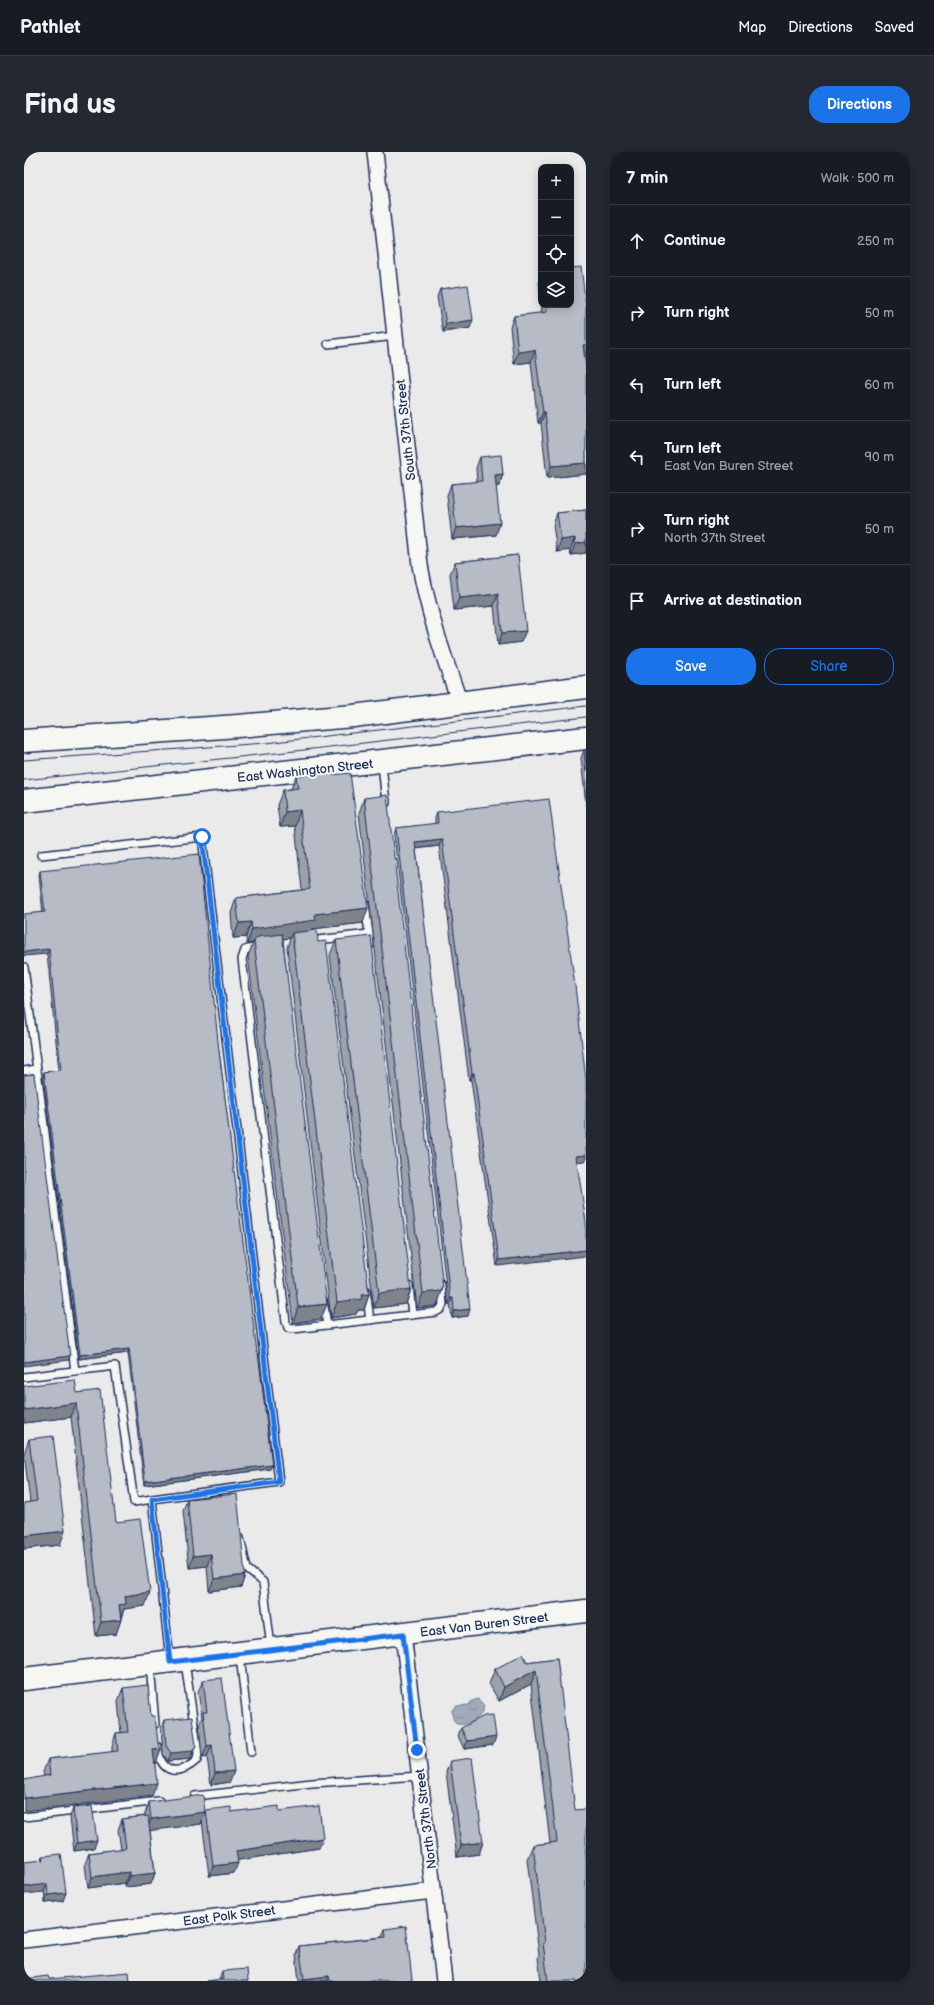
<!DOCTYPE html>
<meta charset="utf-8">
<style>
:root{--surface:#171b24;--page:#242831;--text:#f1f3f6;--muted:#9ea1a6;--line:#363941;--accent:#1a73e8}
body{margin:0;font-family:"Balsamiq Sans",sans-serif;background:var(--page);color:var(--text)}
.controls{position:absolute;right:12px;top:12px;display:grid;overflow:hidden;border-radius:8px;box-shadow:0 2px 10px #0003}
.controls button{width:36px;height:36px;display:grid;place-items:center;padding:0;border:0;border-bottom:1px solid var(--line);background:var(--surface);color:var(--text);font:20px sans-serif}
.stop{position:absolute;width:12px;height:12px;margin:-9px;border:3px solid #1a73e8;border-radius:50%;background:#fff}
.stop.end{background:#1a73e8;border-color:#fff;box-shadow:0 1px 4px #0008}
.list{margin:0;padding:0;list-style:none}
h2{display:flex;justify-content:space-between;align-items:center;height:52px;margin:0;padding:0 16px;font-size:17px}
h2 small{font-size:13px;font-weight:400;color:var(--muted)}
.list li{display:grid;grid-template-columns:26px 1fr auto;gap:12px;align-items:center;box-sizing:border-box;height:72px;padding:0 16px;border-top:1px solid var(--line)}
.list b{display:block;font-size:15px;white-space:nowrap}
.list p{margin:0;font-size:13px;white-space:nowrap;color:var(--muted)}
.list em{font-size:13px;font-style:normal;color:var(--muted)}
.actions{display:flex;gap:8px;padding:12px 16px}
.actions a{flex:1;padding:9px 0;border:1px solid var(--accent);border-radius:16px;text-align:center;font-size:14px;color:var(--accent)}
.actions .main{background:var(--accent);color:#fff}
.icon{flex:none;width:22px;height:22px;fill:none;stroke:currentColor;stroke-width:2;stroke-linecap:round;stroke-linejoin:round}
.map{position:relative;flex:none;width:562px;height:1829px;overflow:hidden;border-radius:16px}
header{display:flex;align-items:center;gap:24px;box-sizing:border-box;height:56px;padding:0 20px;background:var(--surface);border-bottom:1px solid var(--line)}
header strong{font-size:19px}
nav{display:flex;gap:22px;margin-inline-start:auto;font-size:14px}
.intro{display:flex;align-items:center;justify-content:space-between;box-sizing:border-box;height:96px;padding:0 24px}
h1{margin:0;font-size:28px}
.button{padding:10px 18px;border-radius:16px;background:var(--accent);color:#fff;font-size:14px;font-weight:700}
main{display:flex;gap:24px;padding:0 24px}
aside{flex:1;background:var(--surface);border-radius:16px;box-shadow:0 2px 10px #0003}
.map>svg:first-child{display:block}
</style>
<header>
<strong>Pathlet</strong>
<nav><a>Map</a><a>Directions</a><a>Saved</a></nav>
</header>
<div class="intro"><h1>Find us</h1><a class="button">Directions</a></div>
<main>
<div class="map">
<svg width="562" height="1829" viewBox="0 0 562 1829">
<defs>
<pattern id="water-ripples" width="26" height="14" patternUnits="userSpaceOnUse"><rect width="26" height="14" fill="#a2aaba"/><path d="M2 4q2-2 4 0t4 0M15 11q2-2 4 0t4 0" fill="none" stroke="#838b9a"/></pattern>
</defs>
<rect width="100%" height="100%" fill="#e9eae9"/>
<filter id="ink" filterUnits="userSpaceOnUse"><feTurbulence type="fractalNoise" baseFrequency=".025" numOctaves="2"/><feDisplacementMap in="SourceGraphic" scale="8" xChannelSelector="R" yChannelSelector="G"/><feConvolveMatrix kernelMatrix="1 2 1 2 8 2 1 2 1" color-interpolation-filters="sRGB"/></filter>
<g filter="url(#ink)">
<path fill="url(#water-ripples)" stroke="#6c7995" d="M 454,1547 L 460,1553 C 459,1566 445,1574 433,1572 L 429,1567 L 428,1558 L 432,1554 L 445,1553 L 448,1549 Z"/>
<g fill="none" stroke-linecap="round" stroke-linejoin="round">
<defs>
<g id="service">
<path d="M 304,192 L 371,184"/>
<path d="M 358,612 L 362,651"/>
<path d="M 17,703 L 178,685 L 255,1330 L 128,1347 L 146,1508"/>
<path d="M 341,752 L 345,782"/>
<path d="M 285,789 L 345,782 L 346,793"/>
<path d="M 237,794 L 221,798 L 218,807 L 262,1170 L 264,1176 L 269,1177 L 412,1160 L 417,1157 L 419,1152 L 417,1133"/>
<path d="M 0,815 L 51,1219"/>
<path d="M 0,919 L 13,917"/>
<path d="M 385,1133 L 388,1163"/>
<path d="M 342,1138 L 346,1168"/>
<path d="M 299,1148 L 303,1173"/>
<path d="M 0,1225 L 91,1214 L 110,1350 L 128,1347"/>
<path d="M 216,1386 L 223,1417 L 239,1430 L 247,1495"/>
<path d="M 216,1504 L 227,1600"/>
<path d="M 126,1513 L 131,1572"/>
<path d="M 134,1595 C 136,1621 154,1625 173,1608 L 174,1601 L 161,1510"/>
<path d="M 171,1644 L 288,1631 L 396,1624"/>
<path d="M 0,1665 L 135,1649"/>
</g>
<g id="minor">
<path d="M 351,0 L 396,413 C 404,461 420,505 436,551"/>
<path d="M 379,1482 L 420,1829"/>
<path d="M 0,1788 L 409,1739"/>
</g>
<g id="primary">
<path d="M 0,589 L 214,574 L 329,564 L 562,535"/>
<path d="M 0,649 L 562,586"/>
<path d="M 0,1527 L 562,1459"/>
</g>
</defs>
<use href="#service" stroke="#1b2f5e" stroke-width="10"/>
<use href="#minor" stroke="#1b2f5e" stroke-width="18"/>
<use href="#primary" stroke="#1b2f5e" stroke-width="25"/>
<use href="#service" stroke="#f6f6f2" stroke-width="7"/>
<use href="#minor" stroke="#f6f6f2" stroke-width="15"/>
<use href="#primary" stroke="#f6f6f2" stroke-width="22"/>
<g stroke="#1b2f5e" stroke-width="1">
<path d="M 0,608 L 242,591 L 562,554"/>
<path d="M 0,628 L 271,599 L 562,565"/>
</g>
</g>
<g fill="#9da1aa" stroke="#1b2f5e">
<path d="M 517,125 L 517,149 L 515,130 Z"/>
<path d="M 416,137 L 446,176 L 419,180 L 413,145 Z"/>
<path d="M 517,153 L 562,154 L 562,204 L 561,204 L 562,322 L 523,326 L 517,271 L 514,271 L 507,210 L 490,212 L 486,175 L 490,164 L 518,161 Z"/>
<path d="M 456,305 L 479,322 L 475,334 L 472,334 L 472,383 L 428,387 L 423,344 L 427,332 L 453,330 L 452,316 Z"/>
<path d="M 562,358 L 562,401 L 547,403 L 546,398 L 533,400 L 529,373 L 533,361 Z"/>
<path d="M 494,403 L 497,490 L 474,493 L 470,454 L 430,458 L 426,422 L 431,410 Z"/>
<path d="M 560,598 L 562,598 L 562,654 L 557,606 Z"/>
<path d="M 308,623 L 339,771 L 288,777 L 288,779 L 345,1142 L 340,1158 L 334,1158 L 332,1162 L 307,1166 L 263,796 L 266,786 L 259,787 L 297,1167 L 269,1171 L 224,804 L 229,791 L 223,792 L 222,785 L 209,786 L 207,761 L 212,746 L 278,738 L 271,674 L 256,675 L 253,653 L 259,638 L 267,637 L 272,624 Z"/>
<path d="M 340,646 L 414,1151 L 412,1154 L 393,1156 L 335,661 Z"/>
<path d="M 413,660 L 553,1010 L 473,1114 L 447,928 L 445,928 L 415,694 L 392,697 L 444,1164 L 428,1166 L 426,1152 L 424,1152 L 370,683 L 372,676 L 411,672 L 411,667 Z"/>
<path d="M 16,719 L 195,899 L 246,1317 L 120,1333 L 104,1201 L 55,1207 L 19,925 L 20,920 L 35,919 L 15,723 Z"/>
<path d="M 312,788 L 387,1137 L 382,1152 L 350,1156 L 306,803 Z"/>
<path d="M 0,1234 L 53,1241 L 92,1370 L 121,1454 L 100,1457 L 92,1482 L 72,1484 L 47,1265 L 0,1271 Z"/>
<path d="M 5,1287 L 36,1393 L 0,1397 L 0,1351 L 6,1350 L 0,1301 Z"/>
<path d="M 163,1347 L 221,1423 L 217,1435 L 185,1439 L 183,1414 L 165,1416 L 159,1359 Z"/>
<path d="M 533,1506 L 562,1829 L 517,1829 L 514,1806 L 515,1802 L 503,1707 L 509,1693 L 526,1691 L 507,1532 L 475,1549 L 465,1532 L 471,1517 L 503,1510 Z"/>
<path d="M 179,1528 L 206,1630 L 187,1633 L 183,1605 L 178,1606 L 175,1572 L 178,1565 L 174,1540 Z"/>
<path d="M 99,1536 L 132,1611 L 131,1611 L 128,1644 L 20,1624 L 19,1620 L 24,1607 L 88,1600 L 88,1594 L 92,1581 L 97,1581 L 94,1549 Z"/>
<path d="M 140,1568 L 169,1601 L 166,1607 L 144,1609 L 139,1602 L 137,1576 Z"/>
<path d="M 437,1576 L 469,1593 L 440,1597 L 434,1584 Z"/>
<path d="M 426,1609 L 459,1690 L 455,1702 L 433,1705 L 422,1620 Z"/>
<path d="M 125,1650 L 181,1660 L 182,1658 L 207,1660 L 255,1659 L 299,1686 L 295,1696 L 213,1708 L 210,1721 L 185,1724 L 178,1668 L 177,1672 L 126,1678 L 131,1721 L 127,1732 L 101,1735 L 101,1731 L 64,1736 L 61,1712 L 65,1701 L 97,1697 L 94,1678 L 98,1667 L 121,1664 L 121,1662 Z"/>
<path d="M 49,1656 L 70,1696 L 50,1699 L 46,1665 Z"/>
<path d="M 19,1704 L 39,1749 L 21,1751 L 18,1708 Z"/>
<path d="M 361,1777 L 388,1829 L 275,1829 L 272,1803 L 275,1794 L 358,1785 Z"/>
<path d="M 198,1819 L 224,1829 L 195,1827 Z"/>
</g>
<g fill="#7f838b" stroke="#1b2f5e">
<path d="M 449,168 L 446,176 L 419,180 L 422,172 Z"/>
<path d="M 559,193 L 562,193 L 562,204 L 555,204 Z"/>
<path d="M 511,198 L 507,210 L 490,212 L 494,200 Z"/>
<path d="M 519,260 L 521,260 L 517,271 L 514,271 Z"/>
<path d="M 562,311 L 562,322 L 523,326 L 527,314 Z"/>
<path d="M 479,322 L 475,334 L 466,334 L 471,323 Z"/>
<path d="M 476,371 L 472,383 L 428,387 L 432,376 Z"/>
<path d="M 551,386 L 546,398 L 533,400 L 537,388 Z"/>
<path d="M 562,390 L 562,401 L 547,403 L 551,392 Z"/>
<path d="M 474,442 L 470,454 L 430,458 L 435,446 Z"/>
<path d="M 502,479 L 497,490 L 474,493 L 478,481 Z"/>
<path d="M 276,658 L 271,674 L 256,675 L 261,660 Z"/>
<path d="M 418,687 L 415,694 L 389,697 L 391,690 Z"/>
<path d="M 344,756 L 339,771 L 288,777 L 286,783 L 268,781 L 266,786 L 230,791 L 230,789 L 229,791 L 223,792 L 228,777 L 291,762 Z"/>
<path d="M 227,770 L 222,785 L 209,786 L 215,771 Z"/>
<path d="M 25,797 L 23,802 L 0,804 L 0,800 Z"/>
<path d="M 448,921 L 450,921 L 447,928 L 445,928 Z"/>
<path d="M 562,1003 L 562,1009 L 550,1010 L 552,1004 Z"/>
<path d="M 562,1098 L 562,1104 L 473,1114 L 475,1108 Z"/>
<path d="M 419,1136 L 414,1151 L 412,1154 L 393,1156 L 399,1141 Z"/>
<path d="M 387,1137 L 382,1152 L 350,1156 L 355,1141 Z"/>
<path d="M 345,1142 L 340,1158 L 334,1158 L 332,1162 L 307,1166 L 313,1150 L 337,1143 Z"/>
<path d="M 426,1146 L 429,1146 L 426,1152 L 424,1152 Z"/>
<path d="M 303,1152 L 297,1167 L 269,1171 L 274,1155 Z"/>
<path d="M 446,1157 L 444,1164 L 428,1166 L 430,1159 Z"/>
<path d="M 105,1197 L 104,1201 L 55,1207 L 56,1203 Z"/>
<path d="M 46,1204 L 45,1208 L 0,1214 L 0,1210 Z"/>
<path d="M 52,1251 L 47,1265 L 0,1271 L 0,1258 Z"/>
<path d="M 248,1313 L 246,1317 L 120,1333 L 121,1329 Z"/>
<path d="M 41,1379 L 36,1393 L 0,1397 L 0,1384 Z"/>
<path d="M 187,1402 L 183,1414 L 165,1416 L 169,1404 Z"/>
<path d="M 221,1423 L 217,1435 L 185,1439 L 190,1427 Z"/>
<path d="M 126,1440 L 121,1454 L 100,1457 L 97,1466 L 95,1453 L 101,1444 Z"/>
<path d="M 97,1468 L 92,1482 L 72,1484 L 77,1470 Z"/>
<path d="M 512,1518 L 507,1532 L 475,1549 L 480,1535 Z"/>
<path d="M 472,1585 L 469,1593 L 440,1597 L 443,1589 Z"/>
<path d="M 172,1593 L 166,1607 L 144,1609 L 147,1601 Z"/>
<path d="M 188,1593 L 183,1605 L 178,1606 L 183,1594 Z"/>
<path d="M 137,1597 L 132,1611 L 124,1612 L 129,1598 Z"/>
<path d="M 210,1619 L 206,1630 L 187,1633 L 191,1621 Z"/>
<path d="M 133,1631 L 128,1644 L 0,1659 L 0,1646 Z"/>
<path d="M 181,1660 L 177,1672 L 123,1679 L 127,1667 Z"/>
<path d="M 299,1686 L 295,1696 L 209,1709 L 212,1699 Z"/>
<path d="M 73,1688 L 70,1696 L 50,1699 L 53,1691 Z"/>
<path d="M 459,1690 L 455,1702 L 433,1705 L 437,1693 Z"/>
<path d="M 214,1711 L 210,1721 L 185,1724 L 189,1714 Z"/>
<path d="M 105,1720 L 101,1731 L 64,1736 L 68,1725 Z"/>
<path d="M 131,1721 L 127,1732 L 101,1735 L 105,1724 Z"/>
<path d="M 23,1732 L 20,1740 L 0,1742 L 0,1735 Z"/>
<path d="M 42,1741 L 39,1749 L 21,1751 L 24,1743 Z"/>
<path d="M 305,1824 L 303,1829 L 279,1829 L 280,1827 Z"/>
</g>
<g fill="#b6bbc6" stroke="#1b2f5e">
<path d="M 557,115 L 562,154 L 562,193 L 559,193 L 562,217 L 562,311 L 527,314 L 521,260 L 519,260 L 511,198 L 494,200 L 490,164 L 523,160 L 523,153 L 547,153 L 547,116 Z"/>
<path d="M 444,133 L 449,168 L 422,172 L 416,137 Z"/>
<path d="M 477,303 L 479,322 L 471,323 L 476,371 L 432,376 L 427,332 L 458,329 L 456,305 Z"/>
<path d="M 562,358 L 562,390 L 551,392 L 551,386 L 537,388 L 533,361 Z"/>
<path d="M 494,403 L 502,479 L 478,481 L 474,442 L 435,446 L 431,410 Z"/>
<path d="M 560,598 L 562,598 L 562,620 Z"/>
<path d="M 308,619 L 308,623 L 326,621 L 344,756 L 291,762 L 292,768 L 228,777 L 227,770 L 215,771 L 212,746 L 286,737 L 276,658 L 261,660 L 259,638 L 274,636 L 272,624 Z"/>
<path d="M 363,643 L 419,1136 L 417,1139 L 399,1141 L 340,646 Z"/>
<path d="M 525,647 L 551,834 L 562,928 L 562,1003 L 552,1004 L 562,1070 L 562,1098 L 475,1108 L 450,921 L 448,921 L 418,687 L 391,690 L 446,1157 L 430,1159 L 429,1146 L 426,1146 L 372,676 L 414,671 L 413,660 Z"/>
<path d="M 175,702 L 195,899 L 233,1201 L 234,1201 L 248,1313 L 121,1329 L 105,1197 L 56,1203 L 20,920 L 37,918 L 25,797 L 0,800 L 0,762 L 21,760 L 16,719 Z"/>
<path d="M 293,778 L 294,790 L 302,789 L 345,1142 L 337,1143 L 338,1147 L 313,1150 L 268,781 Z"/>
<path d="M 258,782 L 303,1152 L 274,1155 L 230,789 L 234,785 Z"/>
<path d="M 347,784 L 387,1137 L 355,1141 L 312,788 Z"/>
<path d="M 10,922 L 46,1204 L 0,1210 L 0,923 Z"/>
<path d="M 51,1228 L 53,1241 L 76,1238 L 92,1370 L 116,1367 L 126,1440 L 101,1444 L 102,1452 L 95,1453 L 97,1468 L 77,1470 L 52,1251 L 0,1258 L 0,1234 Z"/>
<path d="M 29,1284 L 41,1379 L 0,1384 L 0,1351 L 13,1349 L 5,1287 Z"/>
<path d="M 213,1342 L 221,1423 L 190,1427 L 187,1402 L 169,1404 L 163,1347 Z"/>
<path d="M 499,1502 L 503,1510 L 533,1506 L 551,1658 L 562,1657 L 562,1696 L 561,1697 L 562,1707 L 562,1829 L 524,1829 L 519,1791 L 521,1791 L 509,1693 L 533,1690 L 512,1518 L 480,1535 L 471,1517 Z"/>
<path d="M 198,1526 L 210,1619 L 191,1621 L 188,1593 L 183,1594 L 179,1560 L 183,1560 L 179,1528 Z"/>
<path d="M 124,1533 L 127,1564 L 131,1564 L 134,1591 L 137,1597 L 129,1598 L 133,1631 L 0,1646 L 0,1628 L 26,1623 L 24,1607 L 94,1599 L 92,1581 L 104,1580 L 99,1536 Z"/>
<path d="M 469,1563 L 472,1585 L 443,1589 L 437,1576 L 460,1564 Z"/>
<path d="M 168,1565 L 172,1593 L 169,1599 L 147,1601 L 142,1594 L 140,1568 Z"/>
<path d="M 448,1606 L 459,1690 L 437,1693 L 426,1609 Z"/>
<path d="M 179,1643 L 181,1660 L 127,1667 L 125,1650 Z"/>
<path d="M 68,1654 L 73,1688 L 53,1691 L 49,1656 Z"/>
<path d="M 255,1654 L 255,1659 L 295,1654 L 299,1686 L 212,1699 L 214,1711 L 189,1714 L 182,1658 L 207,1655 L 207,1660 Z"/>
<path d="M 124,1664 L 131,1721 L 105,1724 L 105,1720 L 68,1725 L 65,1701 L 102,1696 L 98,1667 Z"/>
<path d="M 37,1702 L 42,1741 L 24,1743 L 23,1732 L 0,1735 L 0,1710 L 20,1708 L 19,1704 Z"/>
<path d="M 382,1774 L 388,1828 L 383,1829 L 306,1829 L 305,1824 L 280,1827 L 275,1794 L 362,1785 L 361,1777 Z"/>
<path d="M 223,1817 L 224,1829 L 182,1829 L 199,1827 L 198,1819 Z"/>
<path d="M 105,1820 L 106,1829 L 0,1829 L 0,1827 L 24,1824 L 25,1827 Z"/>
</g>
</g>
<g fill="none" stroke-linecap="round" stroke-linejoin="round" filter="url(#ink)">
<path stroke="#1a73e8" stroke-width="5" d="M 178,685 L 255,1330 L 128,1347 L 146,1510 L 379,1482 L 393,1598"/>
</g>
<g text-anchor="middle" stroke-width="4" stroke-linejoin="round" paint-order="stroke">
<g font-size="13" fill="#1b2f5e" stroke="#f6f6f2">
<text transform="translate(381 278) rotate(-96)" y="5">South 37th Street</text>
<text transform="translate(281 618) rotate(-6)" y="5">East Washington Street</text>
<text transform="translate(460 1472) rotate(-7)" y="5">East Van Buren Street</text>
<text transform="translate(401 1667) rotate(-97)" y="5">North 37th Street</text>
<text transform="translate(205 1763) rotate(-7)" y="5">East Polk Street</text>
</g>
</g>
</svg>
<div class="controls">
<button>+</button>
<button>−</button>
<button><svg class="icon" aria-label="locate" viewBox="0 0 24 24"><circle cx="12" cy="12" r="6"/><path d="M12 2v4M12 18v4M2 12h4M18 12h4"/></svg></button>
<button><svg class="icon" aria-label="layers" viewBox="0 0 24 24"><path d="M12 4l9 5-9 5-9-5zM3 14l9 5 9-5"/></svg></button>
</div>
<div class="stop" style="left:178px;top:685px"></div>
<div class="stop end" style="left:393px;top:1598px"></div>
</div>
<aside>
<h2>7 min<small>Walk · 500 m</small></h2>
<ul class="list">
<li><svg class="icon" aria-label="ahead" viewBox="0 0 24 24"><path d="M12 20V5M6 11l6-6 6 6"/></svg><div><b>Continue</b></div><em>250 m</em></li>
<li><svg class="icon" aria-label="right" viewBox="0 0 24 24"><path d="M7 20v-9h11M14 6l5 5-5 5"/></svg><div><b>Turn right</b></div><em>50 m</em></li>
<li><svg class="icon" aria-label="left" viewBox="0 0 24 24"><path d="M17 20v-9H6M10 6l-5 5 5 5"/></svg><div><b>Turn left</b></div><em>60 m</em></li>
<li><svg class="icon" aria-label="left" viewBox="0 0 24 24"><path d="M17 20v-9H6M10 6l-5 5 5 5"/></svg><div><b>Turn left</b><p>East Van Buren Street</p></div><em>90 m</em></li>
<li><svg class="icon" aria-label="right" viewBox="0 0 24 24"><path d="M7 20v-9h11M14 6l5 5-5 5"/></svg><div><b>Turn right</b><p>North 37th Street</p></div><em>50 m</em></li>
<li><svg class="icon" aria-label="arrive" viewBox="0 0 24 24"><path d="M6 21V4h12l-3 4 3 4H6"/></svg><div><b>Arrive at destination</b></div></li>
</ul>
<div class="actions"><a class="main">Save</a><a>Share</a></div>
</aside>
</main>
